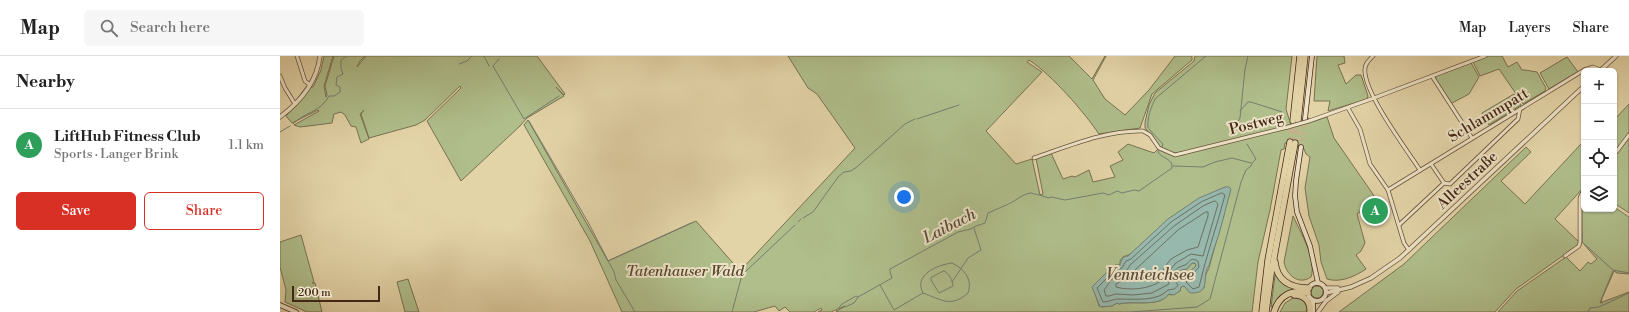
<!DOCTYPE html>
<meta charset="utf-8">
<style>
:root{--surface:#fff;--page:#f6f6f6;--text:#222;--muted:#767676;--line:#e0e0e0;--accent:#d93025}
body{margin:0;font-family:"Libre Bodoni",serif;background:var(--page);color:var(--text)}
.controls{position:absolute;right:12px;top:12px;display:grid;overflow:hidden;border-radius:6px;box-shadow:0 1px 3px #0004}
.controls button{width:36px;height:36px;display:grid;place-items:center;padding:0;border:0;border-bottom:1px solid var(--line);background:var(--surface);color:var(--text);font:20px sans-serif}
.scale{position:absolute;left:12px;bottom:10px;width:88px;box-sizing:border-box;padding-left:4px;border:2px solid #452718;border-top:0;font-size:11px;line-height:14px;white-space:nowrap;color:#452718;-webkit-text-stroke:3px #ede3c6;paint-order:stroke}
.you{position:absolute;left:624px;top:141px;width:14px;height:14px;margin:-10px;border:3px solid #fff;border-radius:50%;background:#1a73e8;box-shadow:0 0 0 6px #1a73e833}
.badge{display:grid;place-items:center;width:26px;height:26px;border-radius:50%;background:var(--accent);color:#fff;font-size:13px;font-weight:700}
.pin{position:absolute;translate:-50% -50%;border:2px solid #fff;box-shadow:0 1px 4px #0006}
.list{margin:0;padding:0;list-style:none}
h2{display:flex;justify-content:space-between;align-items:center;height:52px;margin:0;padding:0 16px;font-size:17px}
h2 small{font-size:13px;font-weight:400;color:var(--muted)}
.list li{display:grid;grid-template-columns:26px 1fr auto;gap:12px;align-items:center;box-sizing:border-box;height:72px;padding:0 16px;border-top:1px solid var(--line)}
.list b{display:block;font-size:15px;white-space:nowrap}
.list p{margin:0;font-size:13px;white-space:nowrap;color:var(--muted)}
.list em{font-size:13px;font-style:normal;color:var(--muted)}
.actions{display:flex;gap:8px;padding:12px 16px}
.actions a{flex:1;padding:9px 0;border:1px solid var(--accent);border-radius:6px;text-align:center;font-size:14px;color:var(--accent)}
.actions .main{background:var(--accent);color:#fff}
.icon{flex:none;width:22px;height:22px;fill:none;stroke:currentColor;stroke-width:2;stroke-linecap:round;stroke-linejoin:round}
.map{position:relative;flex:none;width:1349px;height:256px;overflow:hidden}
header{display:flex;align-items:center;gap:24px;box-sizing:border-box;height:56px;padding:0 20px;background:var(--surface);border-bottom:1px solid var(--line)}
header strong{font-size:19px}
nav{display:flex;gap:22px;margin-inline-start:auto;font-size:14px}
.search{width:280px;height:36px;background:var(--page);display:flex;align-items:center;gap:10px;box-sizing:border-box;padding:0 14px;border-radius:6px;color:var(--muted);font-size:15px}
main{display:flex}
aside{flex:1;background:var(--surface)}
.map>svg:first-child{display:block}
</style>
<header>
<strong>Map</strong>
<div class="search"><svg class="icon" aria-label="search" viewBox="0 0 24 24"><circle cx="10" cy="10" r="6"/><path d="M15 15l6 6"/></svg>Search here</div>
<nav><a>Map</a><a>Layers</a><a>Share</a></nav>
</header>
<main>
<aside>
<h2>Nearby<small></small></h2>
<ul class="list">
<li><span class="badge" style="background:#2e9e5b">A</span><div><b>LiftHub Fitness Club</b><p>Sports · Langer Brink</p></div><em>1.1 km</em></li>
</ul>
<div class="actions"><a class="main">Save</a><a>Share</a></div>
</aside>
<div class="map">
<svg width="1349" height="256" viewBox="0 0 1349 256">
<rect width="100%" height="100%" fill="#e3d4a8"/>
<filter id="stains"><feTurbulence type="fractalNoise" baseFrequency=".005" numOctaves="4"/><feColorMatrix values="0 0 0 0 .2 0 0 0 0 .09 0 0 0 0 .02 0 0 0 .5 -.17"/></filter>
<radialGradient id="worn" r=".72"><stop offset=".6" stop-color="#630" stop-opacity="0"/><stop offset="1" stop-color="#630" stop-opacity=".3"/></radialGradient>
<g fill="#afbe8b" stroke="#7a7252" fill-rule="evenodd">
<path d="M 44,0 L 53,0 L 44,30 L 46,41 L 47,39 L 45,30 L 54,0 L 85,0 L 80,5 L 77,11 L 86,0 L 257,0 L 285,38 L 284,39 L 276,31 L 284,40 L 247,62 L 240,70 L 181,125 L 147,65 L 181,32 L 180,30 L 145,64 L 136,69 L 89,82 L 81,58 L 84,54 L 80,58 L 89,83 L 81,87 L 76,71 L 71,70 L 65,59 L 61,56 L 54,58 L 52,67 L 20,71 L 14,69 L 39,55 L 38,54 L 12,67 L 6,60 L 27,37 L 31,31 L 33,31 L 41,14 Z"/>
<path d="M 508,0 L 789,0 L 812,23 L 825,0 L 826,0 L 813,24 L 825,43 L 845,59 L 869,34 L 895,0 L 912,0 L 912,4 L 872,38 L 860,72 L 819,78 C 804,56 772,19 749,4 L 747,6 L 762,16 L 706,75 L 736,108 L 752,103 L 760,139 L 763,138 L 756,102 L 771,97 L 783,123 L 792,120 L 795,121 L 809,114 L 813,126 L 835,121 L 830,110 L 843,104 L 838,96 L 848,88 L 874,97 L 878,93 C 887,98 893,100 903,99 L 902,96 L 894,97 L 887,95 L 880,91 L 865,72 L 865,66 L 869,49 L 875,37 L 914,5 L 915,0 L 1012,0 L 1006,53 L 1009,63 L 1015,66 L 1029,62 L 1029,67 L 1047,61 L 1054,82 L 1097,144 L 1077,158 L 1085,187 L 1081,195 L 1076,199 L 1086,213 C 1074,221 1060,227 1047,223 L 1041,206 L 1039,189 L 1029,160 L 1025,132 L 1030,101 L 1026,98 L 1024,93 L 1013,86 L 1005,87 L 1004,93 L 1001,94 L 990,154 L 978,206 L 972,256 L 556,256 L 565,250 L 551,256 L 538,256 L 542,254 L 541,252 L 534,256 L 510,256 L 505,251 L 499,255 L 495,250 L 474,256 L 342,256 L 310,185 L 244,69 L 248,64 L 328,205 L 416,165 L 460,215 L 575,92 L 537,38 L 528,32 ZM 943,160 L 929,212 L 925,220 L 924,232 L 907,232 L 904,230 L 901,231 L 900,235 L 891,239 L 889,238 C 878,252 855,244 839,248 L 837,247 L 832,250 L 828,249 L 824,251 L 819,250 L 813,230 L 835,209 L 840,209 L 840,205 L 843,201 Z"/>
<path d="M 1037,0 L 1064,0 L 1065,7 L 1058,9 L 1066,28 L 1076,19 L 1081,19 L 1088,40 L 1087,43 L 1048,55 L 1050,45 L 1034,45 Z"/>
<path d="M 1208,0 L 1222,0 L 1228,11 L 1237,6 L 1242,14 L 1245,14 L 1257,16 L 1266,32 L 1265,35 L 1243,48 L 1219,13 L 1200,20 L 1193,6 Z"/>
<path d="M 1287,1 L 1298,16 L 1269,33 L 1260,17 Z"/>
<path d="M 1191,7 L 1199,21 L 1189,38 L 1172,47 L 1170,46 L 1155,23 L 1156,20 Z"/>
<path d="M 1234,38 L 1241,49 L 1209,69 L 1202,57 Z"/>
<path d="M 1349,48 L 1349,77 L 1334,96 L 1334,64 Z"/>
<path d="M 1349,82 L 1349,157 L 1334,147 L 1334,101 Z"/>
<path d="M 1301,88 L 1304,91 L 1304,131 L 1275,163 L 1299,186 L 1298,189 L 1236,233 L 1215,256 L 1059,256 L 1124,208 L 1246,91 L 1251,96 L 1221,125 L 1245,148 Z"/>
<path d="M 1304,134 L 1304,153 L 1334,153 L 1334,151 L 1349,161 L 1349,218 L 1337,217 L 1334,215 L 1320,247 L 1349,236 L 1349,256 L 1218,256 L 1237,235 L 1286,201 L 1300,215 L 1308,206 L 1311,208 L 1317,203 L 1302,186 L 1301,143 Z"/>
<path d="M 1013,160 C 1020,175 1037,204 1031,221 C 1018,230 1006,218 1004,206 Z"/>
<path d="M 21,179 L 34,226 L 32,227 L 35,227 L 42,256 L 27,256 L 5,246 L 6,234 L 0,211 L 0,186 Z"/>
<path d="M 912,207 L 915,207 L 916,210 C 911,215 906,218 902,223 L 897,222 L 898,218 L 901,214 L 907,213 Z"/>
<path d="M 995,219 L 1004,229 L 1017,233 C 1006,237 999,240 993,251 L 991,251 Z"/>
<path d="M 128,223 L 139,256 L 125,256 L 117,226 Z"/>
<circle cx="1037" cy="236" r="6"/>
<path d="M 1013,242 C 1023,242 1027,247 1027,256 L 1000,256 L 1005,247 Z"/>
</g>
<path fill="#96b8ad" stroke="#767e71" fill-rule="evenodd" d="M 945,131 L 949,131 L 951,133 C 945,154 941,174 934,193 C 931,200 931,207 927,213 C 924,219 927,230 922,234 C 919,237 914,237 910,237 L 904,230 L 901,231 L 900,235 L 894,239 L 889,238 C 879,252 855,244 839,248 L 837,247 L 832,250 L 820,251 L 812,231 L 833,210 L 840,209 C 841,205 842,200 848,200 L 888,163 L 919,142 ZM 912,207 L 915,207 L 916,210 C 911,215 906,218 901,223 L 897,222 L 898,218 L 901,214 L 907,213 Z"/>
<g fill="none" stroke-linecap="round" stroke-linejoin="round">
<g stroke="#6e7062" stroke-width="1">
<path d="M 942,137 L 945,139 C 937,170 926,200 919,231 L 913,233 L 906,226 L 919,211 L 918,205 L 913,203 C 909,204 908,208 905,209 C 897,212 894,212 893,222 L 898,229 C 895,234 893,233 888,234 C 886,235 885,237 883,238 C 873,245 849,243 837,243 C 834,243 828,246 823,246 L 817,232 L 835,214 L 842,212 L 846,205 L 851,203 L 891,166 L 921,146 Z"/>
<path d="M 935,145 L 938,148 L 923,200 L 911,198 L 896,207 L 889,215 L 888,221 L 889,228 L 872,237 L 853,239 L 836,238 L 829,240 L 826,240 L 824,234 C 827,231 829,226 832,223 C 839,218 846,218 850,209 L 894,170 L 923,150 Z"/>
<path d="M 926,156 L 928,156 L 928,160 L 918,191 L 907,194 L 891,203 L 884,212 L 881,225 C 869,233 850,235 836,231 L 836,228 L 849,221 L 855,214 L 898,174 Z"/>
</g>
<g stroke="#767e71" stroke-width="1">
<path d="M 204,0 L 209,10"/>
<path d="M 219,3 L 213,10 L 244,63 L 279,40"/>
<path d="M 179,8 L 187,5 L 192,0"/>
<path d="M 17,43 L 26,31"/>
<path d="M 960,55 L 968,46 L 971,46 L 1002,56"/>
<path d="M 637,63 L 679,49"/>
<path d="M 249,65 L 308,166 L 334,216 L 336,224 L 355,256"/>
<path d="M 13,68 C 24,56 40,57 49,40 L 54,40 L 60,36 L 60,31 L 56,29 L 57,21 L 63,18 L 61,12 L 61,4 L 67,0"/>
<path d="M 868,72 C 867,62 871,50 876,42 L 926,0"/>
<path d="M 869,73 L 883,88 L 882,91"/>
<path d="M 0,76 L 10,70"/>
<path d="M 962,76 L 957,67 L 960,62 L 965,13 L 968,0"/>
<path d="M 893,110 L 923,111 L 935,106 L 952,102 L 971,107"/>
<path d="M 1302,140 L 1302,186 L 1333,214 L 1349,217"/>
<path d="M 523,162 L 533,156 L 558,121 L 564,116 L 571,115 L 578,110 L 625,68 L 635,63"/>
<path d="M 518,166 L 521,163"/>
<path d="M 330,204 L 411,167"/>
<path d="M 664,215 C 669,217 673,225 673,230 L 659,237 L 651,224 L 651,222 Z"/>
<path d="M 465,216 L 515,169"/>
<path d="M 672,226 L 688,202 L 701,194 L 694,172"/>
<path d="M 600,229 L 614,254 L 643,237 C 662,244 671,252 688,237 C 693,223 684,213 672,207 C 657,209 633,219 643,237"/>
<path d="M 1322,247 L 1321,244 L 1333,215"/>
<path d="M 565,251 L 574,247 L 578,241 L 612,222 L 610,216 L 610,213 L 678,176 L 691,173 L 696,170 L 705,167 L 708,157 C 716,153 726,150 734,145 C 739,142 744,138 750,137 C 752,137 767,141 768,142 L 771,141 L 785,144 L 823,137 L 829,139 L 837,135 L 842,137 L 854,134 L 859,135 L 892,112 C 893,102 882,103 878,96 L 879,94"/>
<path d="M 556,255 L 562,248 L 576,240 L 578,241"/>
<path d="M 452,256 L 462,219"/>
<path d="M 851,256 L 917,251 L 930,243 L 961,126 L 966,114 L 971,110 L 972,107 L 976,103 L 967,88"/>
<path d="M 1308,256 L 1310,252 L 1319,251 L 1349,237"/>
</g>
<path stroke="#c3b18b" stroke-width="4" stroke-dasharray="4 2" stroke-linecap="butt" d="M 1021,91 L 1025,64"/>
<g stroke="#c3b18b" stroke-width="5.5" stroke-dasharray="5.5 3" stroke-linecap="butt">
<path d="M 1010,86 L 1013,65"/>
<path d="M 1015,87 L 1018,65"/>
</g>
<defs>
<g id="minor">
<path d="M 17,0 L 25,25 L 30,29"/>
<path d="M 1093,0 C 1088,5 1084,9 1085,16 C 1086,39 1126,93 1140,114"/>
<path d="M 0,20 L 5,32 L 15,48"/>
<path d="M 1152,20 L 1192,82"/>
<path d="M 1068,52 L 1080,73 L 1090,108 L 1108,134 L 1124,187 L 1129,194"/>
<path d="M 1029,65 L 1094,42 L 1205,0"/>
<path d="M 1334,99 L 1349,79"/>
<path d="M 754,102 C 789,90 826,74 863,75 L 870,79 L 879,92 L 895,99 L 1008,71"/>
<path d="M 1151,108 L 1164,127"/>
<path d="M 1108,134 L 1304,14 L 1313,11 L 1321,14"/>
<path d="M 1119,169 L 1164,127 L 1170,128 L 1238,63 L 1240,53"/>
<path d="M 1285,200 L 1299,190 L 1300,186 L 1300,142 L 1304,133"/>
</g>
<g id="tertiary">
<path d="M 1320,15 L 1336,0"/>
<path d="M 0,61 C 20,46 37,26 40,0"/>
<path d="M 1045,232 L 1058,232"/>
<path d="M 1046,237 L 1071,231 L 1091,222 L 1120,202 L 1304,30"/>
<path d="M 1038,256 L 1046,245 L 1058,236"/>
</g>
<g id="secondary">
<path d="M 1025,63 L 1032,0"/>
<path d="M 1021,91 L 1016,125 L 1015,140 L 1017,156 L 1030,190 L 1038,227"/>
<circle cx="1037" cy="236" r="9"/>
<path d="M 0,249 L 16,256"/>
<path d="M 1033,256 L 1033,244"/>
</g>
<g id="motorway">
<path d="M 1013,65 L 1020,0"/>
<path d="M 1018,65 L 1025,0"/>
<path d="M 995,206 C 997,225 1010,232 1029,232"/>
<path d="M 1014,239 C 1024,238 1031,246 1030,256"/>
<path d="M 982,256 L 988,204 L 1010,86"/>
<path d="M 986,256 L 991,218 L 1015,87"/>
<path d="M 994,256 C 999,239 1012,233 1028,237"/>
</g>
</defs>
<use href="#minor" stroke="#6c523c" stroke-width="4.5"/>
<use href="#tertiary" stroke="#6c523c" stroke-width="5"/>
<use href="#secondary" stroke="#452718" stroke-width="5.5"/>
<use href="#motorway" stroke="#452718" stroke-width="7"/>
<use href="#minor" stroke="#ede3c6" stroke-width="3"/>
<use href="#tertiary" stroke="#ede3c6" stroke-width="3.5"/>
<use href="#secondary" stroke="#ede3c6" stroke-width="4"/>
<use href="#motorway" stroke="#e3d4a8" stroke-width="5.5"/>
<defs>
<path id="minor-bridge" d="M 1008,71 L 1029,65"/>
</defs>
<use href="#minor-bridge" stroke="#6c523c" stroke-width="4.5" stroke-linecap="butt"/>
<use href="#minor-bridge" stroke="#ede3c6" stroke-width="3"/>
</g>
<g text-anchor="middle" stroke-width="4" stroke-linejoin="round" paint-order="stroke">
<g font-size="15" fill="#452718" stroke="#ede3c6">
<text transform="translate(1208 59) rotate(-31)" y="5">Schlammpatt</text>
<text transform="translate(976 67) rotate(-14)" y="5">Postweg</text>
<text transform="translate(1187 124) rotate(-43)" y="5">Alleestraße</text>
</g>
<g font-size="15" font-style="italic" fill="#5a452f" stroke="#ede3c6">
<text x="405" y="220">Tatenhauser Wald</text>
</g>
<g font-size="16" font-style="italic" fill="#594b3d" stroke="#ede3c6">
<text transform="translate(669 169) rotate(-27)" y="6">Laibach</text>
<text x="870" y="224">Vennteichsee</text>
</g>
</g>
<rect width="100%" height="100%" filter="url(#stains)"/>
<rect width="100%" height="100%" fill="url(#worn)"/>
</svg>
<div class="controls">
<button>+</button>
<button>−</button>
<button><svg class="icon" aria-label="locate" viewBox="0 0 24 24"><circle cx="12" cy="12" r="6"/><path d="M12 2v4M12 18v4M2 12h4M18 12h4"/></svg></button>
<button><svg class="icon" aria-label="layers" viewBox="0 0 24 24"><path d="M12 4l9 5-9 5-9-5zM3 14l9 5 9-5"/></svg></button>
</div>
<div class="scale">200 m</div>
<div class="you"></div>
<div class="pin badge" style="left:1095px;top:155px;background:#2e9e5b">A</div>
</div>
</main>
